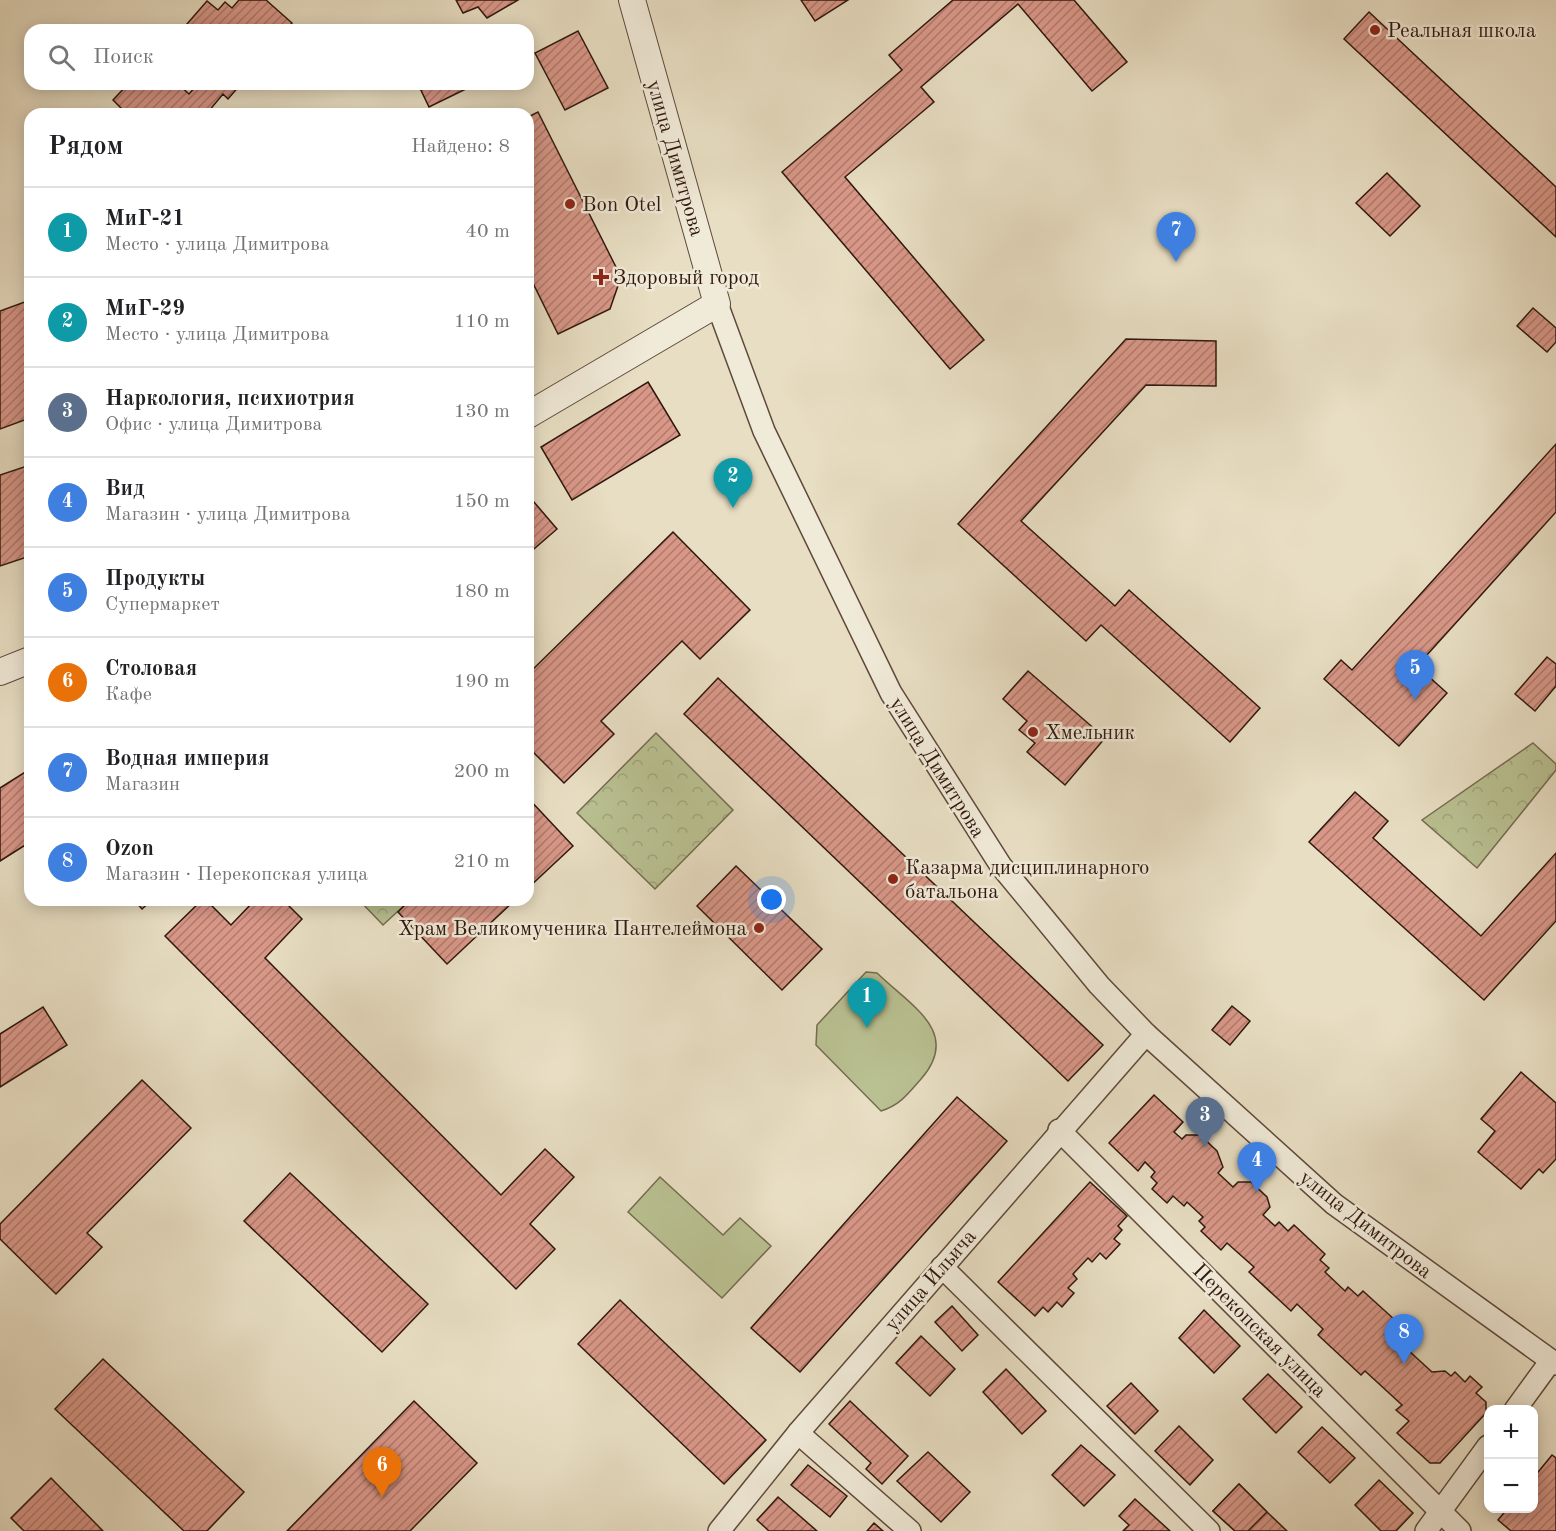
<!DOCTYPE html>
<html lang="ru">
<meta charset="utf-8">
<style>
:root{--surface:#fff;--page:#f2f2f2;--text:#202124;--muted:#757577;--line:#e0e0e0;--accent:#8f2418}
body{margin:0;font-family:"Old Standard TT",serif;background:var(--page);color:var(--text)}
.controls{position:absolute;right:18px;bottom:18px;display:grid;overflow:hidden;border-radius:12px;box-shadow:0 3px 15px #0003}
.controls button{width:54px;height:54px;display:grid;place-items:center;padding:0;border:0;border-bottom:2px solid var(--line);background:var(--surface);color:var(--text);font:30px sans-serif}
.you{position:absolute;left:772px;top:900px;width:21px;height:21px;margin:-15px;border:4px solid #fff;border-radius:50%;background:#1a73e8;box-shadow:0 0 0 9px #1a73e833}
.badge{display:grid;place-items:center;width:39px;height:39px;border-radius:50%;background:var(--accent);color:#fff;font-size:20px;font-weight:700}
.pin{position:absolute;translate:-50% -50px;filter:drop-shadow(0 2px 3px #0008)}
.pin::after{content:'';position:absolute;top:32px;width:21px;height:18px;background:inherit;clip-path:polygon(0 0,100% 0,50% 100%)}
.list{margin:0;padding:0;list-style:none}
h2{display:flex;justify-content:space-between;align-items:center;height:78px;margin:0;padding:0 24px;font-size:26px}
h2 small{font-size:20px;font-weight:400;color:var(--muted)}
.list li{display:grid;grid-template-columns:39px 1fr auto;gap:18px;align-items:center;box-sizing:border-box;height:90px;padding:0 24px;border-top:2px solid var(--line)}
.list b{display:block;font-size:22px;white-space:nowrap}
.list p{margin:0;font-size:20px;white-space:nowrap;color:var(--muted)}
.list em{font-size:20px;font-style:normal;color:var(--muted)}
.icon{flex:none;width:33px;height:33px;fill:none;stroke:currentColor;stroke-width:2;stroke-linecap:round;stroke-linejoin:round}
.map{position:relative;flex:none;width:1556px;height:1531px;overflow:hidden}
.search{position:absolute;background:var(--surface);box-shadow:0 3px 15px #0003;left:24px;top:24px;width:510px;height:66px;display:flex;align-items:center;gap:15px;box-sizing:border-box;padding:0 21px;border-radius:18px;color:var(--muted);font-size:22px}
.panel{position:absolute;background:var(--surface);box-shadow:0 3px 15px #0003;left:24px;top:108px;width:510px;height:798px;border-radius:18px}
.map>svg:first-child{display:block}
</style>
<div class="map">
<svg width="1556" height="1531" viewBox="0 0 1556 1531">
<defs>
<pattern id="park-crowns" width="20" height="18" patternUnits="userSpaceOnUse" patternTransform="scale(1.5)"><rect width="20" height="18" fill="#b9c091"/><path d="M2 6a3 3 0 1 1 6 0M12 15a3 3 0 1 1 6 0" fill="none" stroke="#9fa47c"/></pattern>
<pattern id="building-hatch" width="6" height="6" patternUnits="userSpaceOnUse" patternTransform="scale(1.5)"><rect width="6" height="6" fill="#d99788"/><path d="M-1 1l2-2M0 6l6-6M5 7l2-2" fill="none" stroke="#b07a6e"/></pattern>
</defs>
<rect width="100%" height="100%" fill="#e8dec3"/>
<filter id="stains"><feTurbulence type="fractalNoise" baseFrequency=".00333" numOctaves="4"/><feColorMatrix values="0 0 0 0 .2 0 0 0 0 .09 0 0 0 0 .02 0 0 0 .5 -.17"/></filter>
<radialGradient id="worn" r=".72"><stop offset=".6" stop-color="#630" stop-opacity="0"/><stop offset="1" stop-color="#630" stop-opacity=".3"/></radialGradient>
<g fill="#b9c091" stroke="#746c50" stroke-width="1.5">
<path d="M 866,972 L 877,973 C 911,1006 962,1032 921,1079 C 908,1094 900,1105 881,1111 L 816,1045 L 817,1025 Z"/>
<path d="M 660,1177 L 723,1235 L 740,1218 L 771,1246 L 722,1298 L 628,1212 Z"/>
</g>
<g fill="url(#park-crowns)" stroke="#746c50" stroke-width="1.5">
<path d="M 656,733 L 733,810 L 655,889 L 577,813 Z"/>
<path d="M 1533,743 L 1556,764 L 1556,770 L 1477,868 L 1422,820 Z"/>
<path d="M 359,900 L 410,900 L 383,925 Z"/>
</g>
<g fill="url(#building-hatch)" stroke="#30170e" stroke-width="1.5">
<path d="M 239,0 L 266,0 L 292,23 L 286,30 L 193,30 L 187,24 L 207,1 L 218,10 L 225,2 L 232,8 Z"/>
<path d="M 456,0 L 518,0 L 487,18 L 478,7 L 463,13 Z"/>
<path d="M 801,0 L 848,0 L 815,21 Z"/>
<path d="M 953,0 L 1074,0 L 1127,62 L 1092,91 L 1018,4 L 921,87 L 934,102 L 845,177 L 984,340 L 950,369 L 782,172 L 902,70 L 889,55 Z"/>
<path d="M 1369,12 L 1556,187 L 1556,237 L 1344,39 Z"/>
<path d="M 472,25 L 475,30 L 461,30 Z"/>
<path d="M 578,31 L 608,88 L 565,110 L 535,53 Z"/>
<path d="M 128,84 L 137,84 L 143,89 L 147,84 L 158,86 L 160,84 L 178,84 L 189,94 L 198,84 L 241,84 L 228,99 L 223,94 L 208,112 L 209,114 L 118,114 L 122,109 L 113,100 Z"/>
<path d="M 418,84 L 476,84 L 429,107 Z"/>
<path d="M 538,112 L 621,277 L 610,309 L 558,334 L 528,273 L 528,117 Z"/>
<path d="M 1387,173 L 1420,206 L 1390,236 L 1356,203 Z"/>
<path d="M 30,300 L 30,418 L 0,429 L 0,311 Z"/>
<path d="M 1533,308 L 1556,328 L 1556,342 L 1547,352 L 1517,326 Z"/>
<path d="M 1126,339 L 1216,341 L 1216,386 L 1146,385 L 1021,521 L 1115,606 L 1129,590 L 1260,708 L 1230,742 L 1101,625 L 1086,641 L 958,524 Z"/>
<path d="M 648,382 L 680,435 L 572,500 L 541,447 Z"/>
<path d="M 1556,444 L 1556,512 L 1417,666 L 1447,693 L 1399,746 L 1324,679 L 1341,660 L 1352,670 Z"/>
<path d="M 30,465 L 30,556 L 0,566 L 0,475 Z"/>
<path d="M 528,495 L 557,529 L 528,554 Z"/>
<path d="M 673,532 L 750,610 L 700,659 L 682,641 L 601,721 L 614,734 L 564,783 L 528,747 L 528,674 Z"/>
<path d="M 1547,657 L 1556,664 L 1556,686 L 1535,711 L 1515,694 Z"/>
<path d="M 1028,671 L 1105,738 L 1065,785 L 1027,752 L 1035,743 L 1019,730 L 1027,721 L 1003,699 Z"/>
<path d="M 718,678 L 1103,1045 L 1068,1081 L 684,714 Z"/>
<path d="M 30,769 L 30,842 L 0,861 L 0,788 Z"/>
<path d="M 1355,792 L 1388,821 L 1373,838 L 1481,936 L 1556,853 L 1556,921 L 1484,1000 L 1309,842 Z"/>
<path d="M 528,798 L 573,846 L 528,888 Z"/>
<path d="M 736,866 L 822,949 L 782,990 L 697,906 Z"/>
<path d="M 134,900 L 152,900 L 142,909 Z"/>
<path d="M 202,900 L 206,900 L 231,925 L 255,900 L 283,900 L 302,919 L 265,958 L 501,1195 L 545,1149 L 574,1177 L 530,1224 L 555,1249 L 516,1289 L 165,936 Z"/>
<path d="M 410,900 L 515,900 L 447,964 L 398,912 Z"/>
<path d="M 1232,1006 L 1250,1021 L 1230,1045 L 1212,1030 Z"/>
<path d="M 43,1007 L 67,1045 L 0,1087 L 0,1034 Z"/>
<path d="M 1521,1072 L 1556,1103 L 1556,1159 L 1543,1173 L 1539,1169 L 1521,1189 L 1478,1152 L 1495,1131 L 1481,1119 Z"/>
<path d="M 142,1080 L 191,1128 L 87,1233 L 102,1247 L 56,1294 L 0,1239 L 0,1224 Z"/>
<path d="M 1154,1095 L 1183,1122 L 1174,1132 L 1182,1139 L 1186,1135 L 1200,1135 L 1217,1151 L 1223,1167 L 1218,1173 L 1233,1187 L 1238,1182 L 1251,1182 L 1267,1197 L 1270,1207 L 1263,1215 L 1275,1226 L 1279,1222 L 1288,1231 L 1294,1225 L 1325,1254 L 1320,1260 L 1329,1268 L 1325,1272 L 1345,1291 L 1348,1287 L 1358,1296 L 1363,1291 L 1395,1320 L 1391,1325 L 1400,1333 L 1395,1338 L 1432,1372 L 1445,1371 L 1451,1376 L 1455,1372 L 1465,1382 L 1470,1376 L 1482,1387 L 1476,1393 L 1486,1402 L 1486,1413 L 1440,1463 L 1430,1463 L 1397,1433 L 1409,1421 L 1396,1410 L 1402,1405 L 1365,1371 L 1361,1375 L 1318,1335 L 1323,1329 L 1297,1304 L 1291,1311 L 1249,1272 L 1254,1267 L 1227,1243 L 1221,1250 L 1201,1231 L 1205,1227 L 1199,1221 L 1203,1217 L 1187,1202 L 1184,1206 L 1173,1196 L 1167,1203 L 1152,1189 L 1157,1183 L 1151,1177 L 1155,1172 L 1145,1162 L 1138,1171 L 1109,1143 Z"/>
<path d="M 957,1097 L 1007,1141 L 800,1372 L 751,1328 Z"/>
<path d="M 290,1173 L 428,1304 L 382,1352 L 244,1221 Z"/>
<path d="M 1090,1182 L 1127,1216 L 1118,1226 L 1122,1230 L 1114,1239 L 1120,1244 L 1106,1259 L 1100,1253 L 1092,1262 L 1088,1258 L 1073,1274 L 1077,1279 L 1068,1288 L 1074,1293 L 1062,1307 L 1057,1302 L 1048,1312 L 1043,1307 L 1035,1316 L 998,1282 Z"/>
<path d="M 620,1300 L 766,1440 L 724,1484 L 578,1344 Z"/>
<path d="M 952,1306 L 978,1335 L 962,1351 L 935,1322 Z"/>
<path d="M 1204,1310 L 1240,1346 L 1214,1373 L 1179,1338 Z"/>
<path d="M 921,1336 L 955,1369 L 930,1396 L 896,1363 Z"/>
<path d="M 103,1359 L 244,1492 L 207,1531 L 184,1531 L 55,1409 Z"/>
<path d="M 1006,1369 L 1046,1411 L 1022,1434 L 983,1392 Z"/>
<path d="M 1268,1374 L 1302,1407 L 1276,1433 L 1243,1399 Z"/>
<path d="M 1131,1383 L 1158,1411 L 1135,1434 L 1107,1406 Z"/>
<path d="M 414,1401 L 477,1463 L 410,1531 L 287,1531 Z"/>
<path d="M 850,1401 L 908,1456 L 882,1484 L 866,1469 L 871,1463 L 829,1424 Z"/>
<path d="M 1179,1426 L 1213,1460 L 1190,1485 L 1155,1451 Z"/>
<path d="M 1322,1427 L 1355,1458 L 1330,1483 L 1298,1452 Z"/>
<path d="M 1081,1445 L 1115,1475 L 1084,1506 L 1052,1475 Z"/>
<path d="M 928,1452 L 970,1492 L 941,1522 L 897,1481 Z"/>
<path d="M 1552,1455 L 1556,1458 L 1556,1531 L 1511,1531 L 1498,1520 L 1508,1508 L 1534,1508 L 1534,1477 Z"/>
<path d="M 808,1465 L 847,1496 L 830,1517 L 791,1485 Z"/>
<path d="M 51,1478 L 103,1531 L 24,1531 L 11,1518 Z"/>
<path d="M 1379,1480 L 1413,1513 L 1396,1531 L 1381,1531 L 1355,1505 Z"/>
<path d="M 1239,1484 L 1267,1512 L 1287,1531 L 1235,1531 L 1213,1511 Z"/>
<path d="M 1239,1484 L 1267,1512 L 1248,1531 L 1235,1531 L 1213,1511 Z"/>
<path d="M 778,1497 L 817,1531 L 769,1531 L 757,1520 Z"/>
<path d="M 1135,1499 L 1170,1531 L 1123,1531 L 1129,1525 L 1119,1516 Z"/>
<path d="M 874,1523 L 883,1531 L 867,1531 Z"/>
</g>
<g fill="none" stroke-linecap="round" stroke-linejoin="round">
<defs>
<g id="minor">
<path d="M 717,304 L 764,431 L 891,693 L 1001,866 L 1099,985 L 1146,1034 L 1334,1204 L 1556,1364"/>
<path d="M 1059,1130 L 1460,1531"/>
<path d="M 942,1267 L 1209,1531"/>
<path d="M 1515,1410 L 1550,1362"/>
<path d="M 798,1433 L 910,1531"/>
<path d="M 719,1531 L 798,1433 L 1146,1034"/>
<path d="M 1426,1531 L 1488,1446"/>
</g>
<g id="tertiary">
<path d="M 528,415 L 717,304 L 632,0"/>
<path d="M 0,672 L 30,660"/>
</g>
</defs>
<use href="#minor" stroke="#5e493b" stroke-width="24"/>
<use href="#tertiary" stroke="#5e493b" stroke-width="28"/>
<use href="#minor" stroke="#f0ead8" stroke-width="21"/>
<use href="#tertiary" stroke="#f0ead8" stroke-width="26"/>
</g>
<g fill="#8f2418" stroke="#f0ead8" stroke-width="2">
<circle cx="1375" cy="30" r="6"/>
<circle cx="570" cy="204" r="6"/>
<path d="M598 268h6v6h6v6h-6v6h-6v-6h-6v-6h6z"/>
<circle cx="1033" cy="732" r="6"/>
<circle cx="893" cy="879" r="6"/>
<circle cx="759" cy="928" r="6"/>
</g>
<g text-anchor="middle" stroke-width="5" stroke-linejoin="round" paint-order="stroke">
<g font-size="21" fill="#30170e" stroke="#f0ead8" text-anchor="start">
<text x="1387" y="37">Реальная школа</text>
<text x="582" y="211">Bon Otel</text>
<text x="613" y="284">Здоровый город</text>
<text x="1045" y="739">Хмельник</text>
<text x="905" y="874">Казарма дисциплинарного<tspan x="905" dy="24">батальона</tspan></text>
<text x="747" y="935" text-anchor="end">Храм Великомученика Пантелеймона</text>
</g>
<g font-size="21" fill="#30170e" stroke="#f0ead8">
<text transform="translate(676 158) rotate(74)" y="7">улица Димитрова</text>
<text transform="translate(938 767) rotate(58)" y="7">улица Димитрова</text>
<text transform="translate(1366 1224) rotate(38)" y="7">улица Димитрова</text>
<text transform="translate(930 1280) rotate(-49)" y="7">улица Ильича</text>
<text transform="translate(1260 1330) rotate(45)" y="7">Перекопская улица</text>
</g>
</g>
<rect width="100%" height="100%" filter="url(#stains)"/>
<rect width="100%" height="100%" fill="url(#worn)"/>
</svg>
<div class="controls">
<button>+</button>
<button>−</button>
</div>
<div class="you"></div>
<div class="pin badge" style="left:867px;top:1028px;background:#0f9aa8">1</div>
<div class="pin badge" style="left:733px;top:508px;background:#0f9aa8">2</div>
<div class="pin badge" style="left:1205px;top:1147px;background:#5c6f8a">3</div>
<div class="pin badge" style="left:1257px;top:1192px;background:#3f7fe0">4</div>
<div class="pin badge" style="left:1415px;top:700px;background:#3f7fe0">5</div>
<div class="pin badge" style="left:382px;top:1497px;background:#e8710a">6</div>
<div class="pin badge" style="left:1176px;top:262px;background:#3f7fe0">7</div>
<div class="pin badge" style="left:1404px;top:1364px;background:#3f7fe0">8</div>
<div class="search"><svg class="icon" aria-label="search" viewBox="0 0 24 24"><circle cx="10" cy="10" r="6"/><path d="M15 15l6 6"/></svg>Поиск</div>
<section class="panel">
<h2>Рядом<small>Найдено: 8</small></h2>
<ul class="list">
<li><span class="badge" style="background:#0f9aa8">1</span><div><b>МиГ-21</b><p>Место · улица Димитрова</p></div><em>40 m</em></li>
<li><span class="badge" style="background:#0f9aa8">2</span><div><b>МиГ-29</b><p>Место · улица Димитрова</p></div><em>110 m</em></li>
<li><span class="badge" style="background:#5c6f8a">3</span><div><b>Наркология, психиотрия</b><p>Офис · улица Димитрова</p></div><em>130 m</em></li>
<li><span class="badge" style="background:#3f7fe0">4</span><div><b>Вид</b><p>Магазин · улица Димитрова</p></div><em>150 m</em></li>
<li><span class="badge" style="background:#3f7fe0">5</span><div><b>Продукты</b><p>Супермаркет</p></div><em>180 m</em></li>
<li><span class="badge" style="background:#e8710a">6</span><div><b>Столовая</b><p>Кафе</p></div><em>190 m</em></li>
<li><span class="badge" style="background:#3f7fe0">7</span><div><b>Водная империя</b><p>Магазин</p></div><em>200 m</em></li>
<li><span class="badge" style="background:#3f7fe0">8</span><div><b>Ozon</b><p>Магазин · Перекопская улица</p></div><em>210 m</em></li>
</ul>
</section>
</div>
